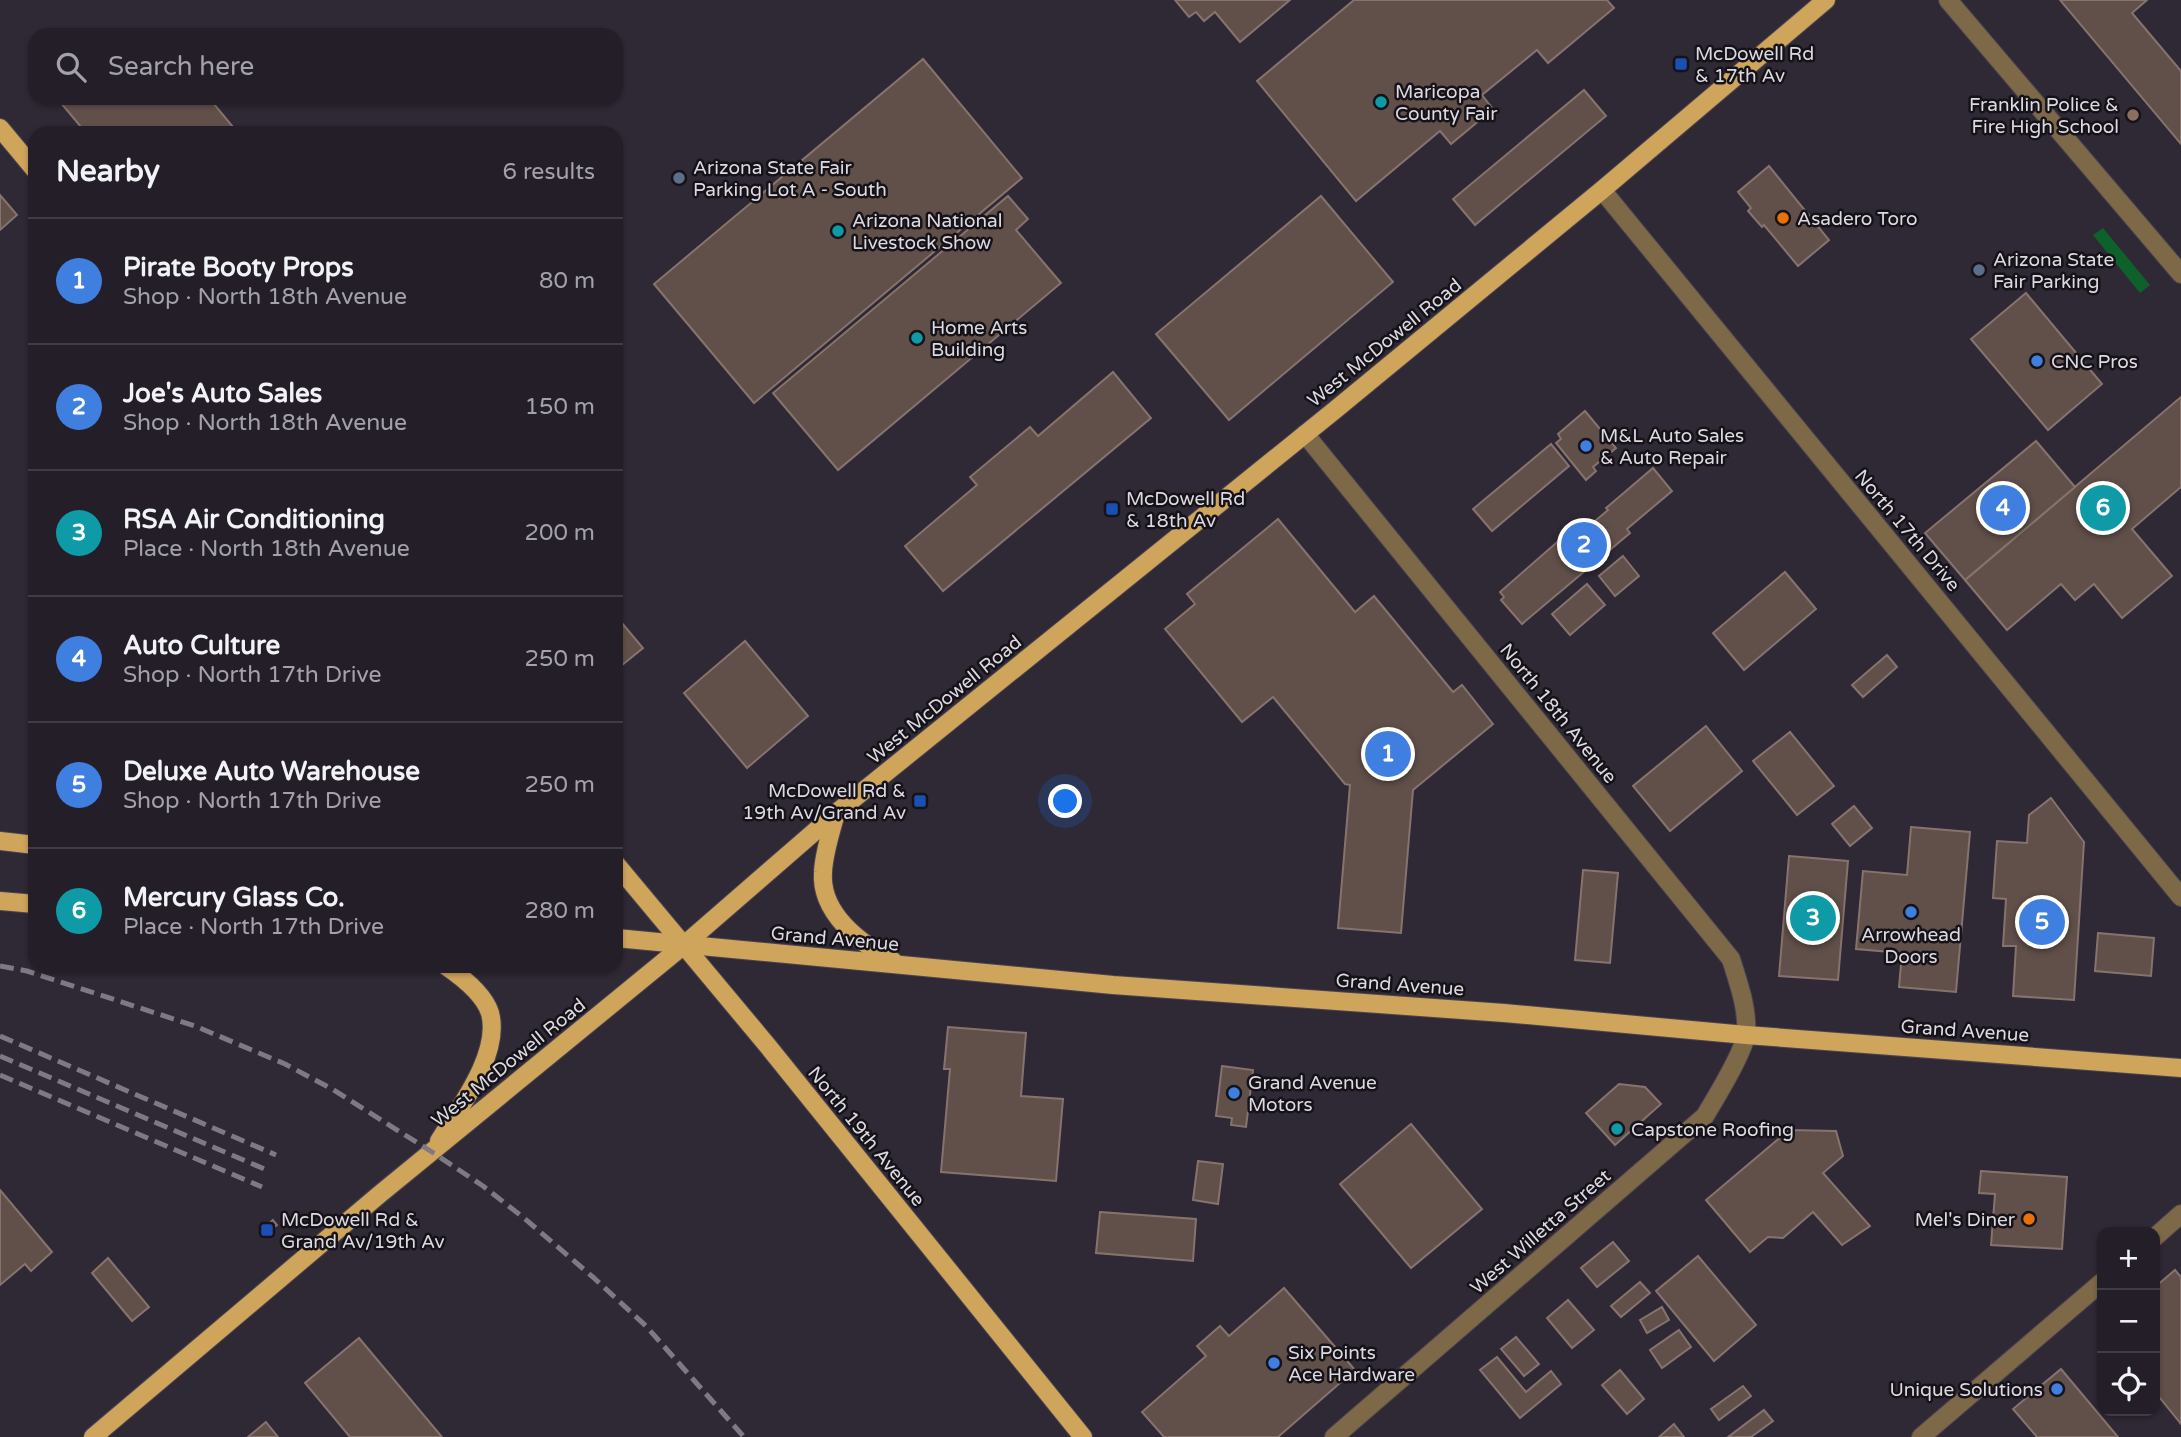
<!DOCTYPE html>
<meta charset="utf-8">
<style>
:root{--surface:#231e28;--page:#2f2b34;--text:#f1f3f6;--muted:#a3a2a8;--line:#403c45;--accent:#db2777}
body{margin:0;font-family:"Varela Round",sans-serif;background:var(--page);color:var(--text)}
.controls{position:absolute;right:21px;bottom:21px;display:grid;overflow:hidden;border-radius:14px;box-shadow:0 2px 5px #0004}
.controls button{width:63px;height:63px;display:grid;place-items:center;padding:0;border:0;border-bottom:2px solid var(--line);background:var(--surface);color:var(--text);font:35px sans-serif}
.you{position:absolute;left:1066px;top:802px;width:24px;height:24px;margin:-18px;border:5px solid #fff;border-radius:50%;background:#1a73e8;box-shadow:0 0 0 10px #1a73e833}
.badge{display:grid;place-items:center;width:46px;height:46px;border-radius:50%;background:var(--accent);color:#fff;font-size:23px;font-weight:700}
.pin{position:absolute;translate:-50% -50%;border:4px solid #fff;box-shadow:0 2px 7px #0006}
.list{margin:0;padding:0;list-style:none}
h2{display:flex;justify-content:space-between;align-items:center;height:91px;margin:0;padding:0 28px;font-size:30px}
h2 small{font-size:23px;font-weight:400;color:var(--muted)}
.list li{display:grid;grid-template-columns:46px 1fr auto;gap:21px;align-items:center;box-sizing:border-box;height:126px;padding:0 28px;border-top:2px solid var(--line)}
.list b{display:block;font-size:26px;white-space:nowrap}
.list p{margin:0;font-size:23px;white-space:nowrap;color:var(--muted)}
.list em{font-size:23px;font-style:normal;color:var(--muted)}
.icon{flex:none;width:38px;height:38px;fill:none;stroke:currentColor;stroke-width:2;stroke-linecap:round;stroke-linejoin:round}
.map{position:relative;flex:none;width:2181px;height:1437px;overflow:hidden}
.search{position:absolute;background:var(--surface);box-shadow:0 2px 5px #0004;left:28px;top:28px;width:595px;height:77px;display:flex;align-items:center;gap:18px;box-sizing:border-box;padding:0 24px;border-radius:21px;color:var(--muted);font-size:26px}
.panel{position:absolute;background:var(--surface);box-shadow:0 2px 5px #0004;left:28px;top:126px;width:595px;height:847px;border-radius:21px}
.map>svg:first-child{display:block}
</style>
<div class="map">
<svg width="2181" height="1437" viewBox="0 0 2181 1437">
<rect width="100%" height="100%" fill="#2f2835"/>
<path fill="#0f612c" d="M 2103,228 L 2150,285 L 2140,293 L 2093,235 Z"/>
<g fill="#61504a" stroke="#86736d" stroke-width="2">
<path d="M 1175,0 L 1290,0 L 1240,42 L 1215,12 L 1204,21 L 1196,12 L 1189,17 Z"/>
<path d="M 1354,0 L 1607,0 L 1614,8 L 1548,63 L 1537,50 L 1482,95 L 1493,109 L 1451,144 L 1440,131 L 1356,201 L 1257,81 Z"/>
<path d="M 2060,0 L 2147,0 L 2132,13 L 2181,71 L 2181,144 Z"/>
<path d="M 923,59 L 1022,178 L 754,403 L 654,284 Z"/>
<path d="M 1584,90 L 1606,116 L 1475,225 L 1453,199 Z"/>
<path d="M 66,98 L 209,98 L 238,133 L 86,133 L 61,103 Z"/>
<path d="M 1769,166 L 1829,240 L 1798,266 L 1764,225 L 1762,227 L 1748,211 L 1751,208 L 1738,192 Z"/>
<path d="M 0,195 L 17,215 L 0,230 Z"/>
<path d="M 1008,196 L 1028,219 L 1016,230 L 1061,283 L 838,470 L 773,393 Z"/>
<path d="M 1321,196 L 1393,282 L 1229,420 L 1156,334 Z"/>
<path d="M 2026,293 L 2102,384 L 2048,430 L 1971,339 Z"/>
<path d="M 1113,372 L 1151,418 L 943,591 L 905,546 L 977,485 L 970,477 L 1030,427 L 1038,436 Z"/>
<path d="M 2181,397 L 2181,487 L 2132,529 L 2172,576 L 2122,618 L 2094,584 L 2075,600 L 2061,584 L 2007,630 L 1965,580 Z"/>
<path d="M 1585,411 L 1616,448 L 1593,467 L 1596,471 L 1586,480 L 1556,443 L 1561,439 L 1558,434 Z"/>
<path d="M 2036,441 L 2075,487 L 1965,580 L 1925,533 Z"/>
<path d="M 1551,444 L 1569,466 L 1492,531 L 1473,509 Z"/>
<path d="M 1653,468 L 1672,491 L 1627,529 L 1630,533 L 1522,624 L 1501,600 L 1504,597 L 1500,592 L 1571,530 L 1576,537 L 1608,510 L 1606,508 Z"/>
<path d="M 1278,519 L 1355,612 L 1374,596 L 1453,692 L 1462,685 L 1493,724 L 1413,790 L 1401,933 L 1338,928 L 1350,785 L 1345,784 L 1273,697 L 1242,722 L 1165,629 L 1195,604 L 1187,594 Z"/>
<path d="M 1623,556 L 1639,576 L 1615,596 L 1599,576 Z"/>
<path d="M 1785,572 L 1816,609 L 1744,670 L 1713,633 Z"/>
<path d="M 1587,584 L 1605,605 L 1570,635 L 1552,614 Z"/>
<path d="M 616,616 L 643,648 L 616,670 Z"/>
<path d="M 745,641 L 808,716 L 747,768 L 684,693 Z"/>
<path d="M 1887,655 L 1897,667 L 1863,697 L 1852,685 Z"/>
<path d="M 1706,726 L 1742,771 L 1670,831 L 1633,786 Z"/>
<path d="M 1790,732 L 1834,786 L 1797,815 L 1753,761 Z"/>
<path d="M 2051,798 L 2084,842 L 2074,1000 L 2013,996 L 2016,946 L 2003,946 L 2006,899 L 1993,898 L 1997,841 L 2027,843 L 2029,815 Z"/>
<path d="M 1854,806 L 1872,828 L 1850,846 L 1832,824 Z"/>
<path d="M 1911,827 L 1970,832 L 1956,992 L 1899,987 L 1902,953 L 1856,949 L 1863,871 L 1907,875 Z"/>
<path d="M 1789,856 L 1848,861 L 1838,980 L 1779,976 Z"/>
<path d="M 1583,870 L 1618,873 L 1610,963 L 1575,960 Z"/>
<path d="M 2098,933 L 2154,938 L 2151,976 L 2095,971 Z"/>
<path d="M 948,1027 L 1026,1033 L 1021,1096 L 1063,1099 L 1056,1181 L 941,1172 L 950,1069 L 944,1069 Z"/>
<path d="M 1222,1066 L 1253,1070 L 1246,1127 L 1231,1125 L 1232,1118 L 1216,1116 Z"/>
<path d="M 1619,1084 L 1645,1087 L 1661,1104 L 1615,1145 L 1586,1113 Z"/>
<path d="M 1411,1124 L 1482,1209 L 1411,1268 L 1340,1184 Z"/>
<path d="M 1789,1130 L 1836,1131 L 1843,1156 L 1823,1173 L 1870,1226 L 1842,1245 L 1813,1212 L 1783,1238 L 1768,1237 L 1750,1252 L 1706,1200 Z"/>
<path d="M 1198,1161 L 1223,1164 L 1218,1204 L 1193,1200 Z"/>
<path d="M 1981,1171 L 2067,1177 L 2062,1249 L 1991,1245 L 1995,1194 L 1979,1193 Z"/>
<path d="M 0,1190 L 52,1252 L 31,1271 L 25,1264 L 0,1285 Z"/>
<path d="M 1100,1212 L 1196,1219 L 1193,1261 L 1096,1253 Z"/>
<path d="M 273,1220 L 277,1225 L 265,1234 L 262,1229 Z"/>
<path d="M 1613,1242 L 1629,1261 L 1597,1287 L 1581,1268 Z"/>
<path d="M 1698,1256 L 1756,1325 L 1714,1361 L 1656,1291 Z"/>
<path d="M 108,1258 L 149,1307 L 132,1321 L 92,1273 Z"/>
<path d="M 2175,1270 L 2181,1277 L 2181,1424 L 2155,1392 L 2155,1287 Z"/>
<path d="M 1640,1282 L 1650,1293 L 1621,1317 L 1611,1306 Z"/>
<path d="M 1284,1288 L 1355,1370 L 1278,1437 L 1164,1437 L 1142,1412 L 1206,1356 L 1197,1346 L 1220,1326 L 1229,1336 Z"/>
<path d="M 1568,1300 L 1594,1330 L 1572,1348 L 1547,1318 Z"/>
<path d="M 1662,1307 L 1669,1320 L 1647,1333 L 1640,1320 Z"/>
<path d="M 1679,1330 L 1691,1347 L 1662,1368 L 1650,1350 Z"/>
<path d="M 1516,1337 L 1539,1364 L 1524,1376 L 1501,1349 Z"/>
<path d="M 359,1338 L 442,1437 L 350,1437 L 305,1383 Z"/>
<path d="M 1497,1357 L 1526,1392 L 1551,1371 L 1561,1384 L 1520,1418 L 1480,1370 Z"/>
<path d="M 2061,1369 L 2118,1437 L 2037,1437 L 2013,1409 Z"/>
<path d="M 1620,1370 L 1644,1399 L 1627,1414 L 1602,1385 Z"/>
<path d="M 1743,1386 L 1751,1396 L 1719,1420 L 1711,1409 Z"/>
<path d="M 1764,1410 L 1773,1421 L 1751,1437 L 1728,1437 Z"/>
<path d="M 266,1422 L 278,1437 L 248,1437 Z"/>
<path d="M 1674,1424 L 1684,1437 L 1659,1437 Z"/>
</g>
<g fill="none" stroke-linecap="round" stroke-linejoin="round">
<defs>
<g id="minor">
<path d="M 1948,0 L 2181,274"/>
<path d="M 1602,190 L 2181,897"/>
<path d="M 1305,434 L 1731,959 C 1738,982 1748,1008 1746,1034 C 1744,1052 1715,1099 1705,1116 L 1334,1437"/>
<path d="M 2155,1237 L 2181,1214"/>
<path d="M 1921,1437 L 2102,1282"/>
</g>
<g id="major">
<path d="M 0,128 L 35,170"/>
<path d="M 836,813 C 831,832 824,852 823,872 C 820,913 860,943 893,961"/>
<path d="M 0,841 L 35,845"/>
<path d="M 616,864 L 767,1045 L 1083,1437"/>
<path d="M 0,901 L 35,904"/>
<path d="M 616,938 L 1113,985 L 1504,1013 L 1746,1035 L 2181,1068"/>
<path d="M 439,1141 C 459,1108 501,1054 490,1013 C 484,994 462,977 446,966"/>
<path d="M 93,1437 L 380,1194 L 684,945 L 836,813 L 1335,410 L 1602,190 L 1826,0"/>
</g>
</defs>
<use href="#minor" stroke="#4b4451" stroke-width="20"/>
<use href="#major" stroke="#4b4451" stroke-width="20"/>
<use href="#minor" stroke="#7d6947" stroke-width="18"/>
<use href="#major" stroke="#cfa55c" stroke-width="18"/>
<g stroke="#7f7984" stroke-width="5" stroke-dasharray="14 7" stroke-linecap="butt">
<path d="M 0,966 L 27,971 L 195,1026 L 285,1064 L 332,1089 L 432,1152 L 483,1186 L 524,1218 L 594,1278 L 646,1326 L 744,1437"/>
<path d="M 0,1036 L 276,1155"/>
<path d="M 0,1056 L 269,1171"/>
<path d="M 0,1075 L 262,1187"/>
</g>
</g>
<g fill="#1a4fb4" stroke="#151218" stroke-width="2.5">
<rect x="1674" y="57" width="14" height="14" rx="3.5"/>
<rect x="1105" y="502" width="14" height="14" rx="3.5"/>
<rect x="913" y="794" width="14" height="14" rx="3.5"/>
<rect x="260" y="1223" width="14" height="14" rx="3.5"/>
</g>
<g fill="#0f9aa8" stroke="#151218" stroke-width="2.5">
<circle cx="1381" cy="102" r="7"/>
<circle cx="838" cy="231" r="7"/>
<circle cx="917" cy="338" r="7"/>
<circle cx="1617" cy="1129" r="7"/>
</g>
<circle fill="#8d6e63" stroke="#151218" stroke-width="2.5" cx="2133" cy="115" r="7"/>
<g fill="#5c6f8a" stroke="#151218" stroke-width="2.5">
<circle cx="679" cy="178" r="7"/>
<circle cx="1979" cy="270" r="7"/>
</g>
<g fill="#e8710a" stroke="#151218" stroke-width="2.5">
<circle cx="1783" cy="218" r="7"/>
<circle cx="2029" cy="1219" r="7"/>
</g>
<g fill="#3f7fe0" stroke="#151218" stroke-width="2.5">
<circle cx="2037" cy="361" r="7"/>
<circle cx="1586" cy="446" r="7"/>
<circle cx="1911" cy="912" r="7"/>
<circle cx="1234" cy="1093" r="7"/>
<circle cx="1274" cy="1363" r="7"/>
<circle cx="2057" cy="1389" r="7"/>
</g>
<g text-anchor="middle" stroke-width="5" stroke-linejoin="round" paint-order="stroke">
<g font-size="19" fill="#ddd9e2" stroke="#151218" text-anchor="start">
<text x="1695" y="60">McDowell Rd<tspan x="1695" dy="22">&amp; 17th Av</tspan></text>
<text x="1395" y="98">Maricopa<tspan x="1395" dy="22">County Fair</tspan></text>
<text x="2119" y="111" text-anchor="end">Franklin Police &amp;<tspan x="2119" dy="22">Fire High School</tspan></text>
<text x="693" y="174">Arizona State Fair<tspan x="693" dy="22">Parking Lot A - South</tspan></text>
<text x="1797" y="225">Asadero Toro</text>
<text x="852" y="227">Arizona National<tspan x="852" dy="22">Livestock Show</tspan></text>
<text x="1993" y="266">Arizona State<tspan x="1993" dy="22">Fair Parking</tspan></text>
<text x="931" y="334">Home Arts<tspan x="931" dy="22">Building</tspan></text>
<text x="2051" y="368">CNC Pros</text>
<text x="1600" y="442">M&amp;L Auto Sales<tspan x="1600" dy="22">&amp; Auto Repair</tspan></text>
<text x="1126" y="505">McDowell Rd<tspan x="1126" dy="22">&amp; 18th Av</tspan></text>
<text x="906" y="797" text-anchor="end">McDowell Rd &amp;<tspan x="906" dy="22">19th Av/Grand Av</tspan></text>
<text x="1911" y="941" text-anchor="middle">Arrowhead<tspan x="1911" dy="22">Doors</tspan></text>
<text x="1248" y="1089">Grand Avenue<tspan x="1248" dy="22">Motors</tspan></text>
<text x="1631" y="1136">Capstone Roofing</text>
<text x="281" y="1226">McDowell Rd &amp;<tspan x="281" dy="22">Grand Av/19th Av</tspan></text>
<text x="2015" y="1226" text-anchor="end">Mel's Diner</text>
<text x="1288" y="1359">Six Points<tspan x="1288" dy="22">Ace Hardware</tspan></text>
<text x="2043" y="1396" text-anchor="end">Unique Solutions</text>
</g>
<g font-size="19" fill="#ddd9e2" stroke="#151218">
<text transform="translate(1384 342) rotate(-39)" y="7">West McDowell Road</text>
<text transform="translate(1908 530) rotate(50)" y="7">North 17th Drive</text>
<text transform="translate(944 699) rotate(-39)" y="7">West McDowell Road</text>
<text transform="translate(1559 713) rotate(51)" y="7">North 18th Avenue</text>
<text transform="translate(835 938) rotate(5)" y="7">Grand Avenue</text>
<text transform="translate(1400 984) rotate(4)" y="7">Grand Avenue</text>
<text transform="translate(1965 1030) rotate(4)" y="7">Grand Avenue</text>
<text transform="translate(508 1062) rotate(-39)" y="7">West McDowell Road</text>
<text transform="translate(867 1136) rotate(51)" y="7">North 19th Avenue</text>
<text transform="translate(1540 1231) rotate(-41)" y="7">West Willetta Street</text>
</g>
</g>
</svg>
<div class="controls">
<button>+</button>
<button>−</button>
<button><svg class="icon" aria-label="locate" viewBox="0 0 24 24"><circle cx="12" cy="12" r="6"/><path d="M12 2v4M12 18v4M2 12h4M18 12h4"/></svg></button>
</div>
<div class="you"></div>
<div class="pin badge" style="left:1388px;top:754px;background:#3f7fe0">1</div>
<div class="pin badge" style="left:1584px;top:545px;background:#3f7fe0">2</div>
<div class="pin badge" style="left:1813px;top:918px;background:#0f9aa8">3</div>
<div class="pin badge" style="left:2003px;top:508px;background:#3f7fe0">4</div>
<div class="pin badge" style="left:2042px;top:922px;background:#3f7fe0">5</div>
<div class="pin badge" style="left:2103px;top:508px;background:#0f9aa8">6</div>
<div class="search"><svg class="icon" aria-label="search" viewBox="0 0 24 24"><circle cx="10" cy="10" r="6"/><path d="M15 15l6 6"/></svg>Search here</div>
<section class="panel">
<h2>Nearby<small>6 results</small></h2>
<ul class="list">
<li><span class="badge" style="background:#3f7fe0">1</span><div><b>Pirate Booty Props</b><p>Shop · North 18th Avenue</p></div><em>80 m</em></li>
<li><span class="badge" style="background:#3f7fe0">2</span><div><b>Joe's Auto Sales</b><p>Shop · North 18th Avenue</p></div><em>150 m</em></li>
<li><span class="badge" style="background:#0f9aa8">3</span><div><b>RSA Air Conditioning</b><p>Place · North 18th Avenue</p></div><em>200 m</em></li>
<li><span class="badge" style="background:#3f7fe0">4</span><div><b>Auto Culture</b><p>Shop · North 17th Drive</p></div><em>250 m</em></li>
<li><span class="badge" style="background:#3f7fe0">5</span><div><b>Deluxe Auto Warehouse</b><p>Shop · North 17th Drive</p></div><em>250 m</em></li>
<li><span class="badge" style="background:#0f9aa8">6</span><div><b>Mercury Glass Co.</b><p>Place · North 17th Drive</p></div><em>280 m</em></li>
</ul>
</section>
</div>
